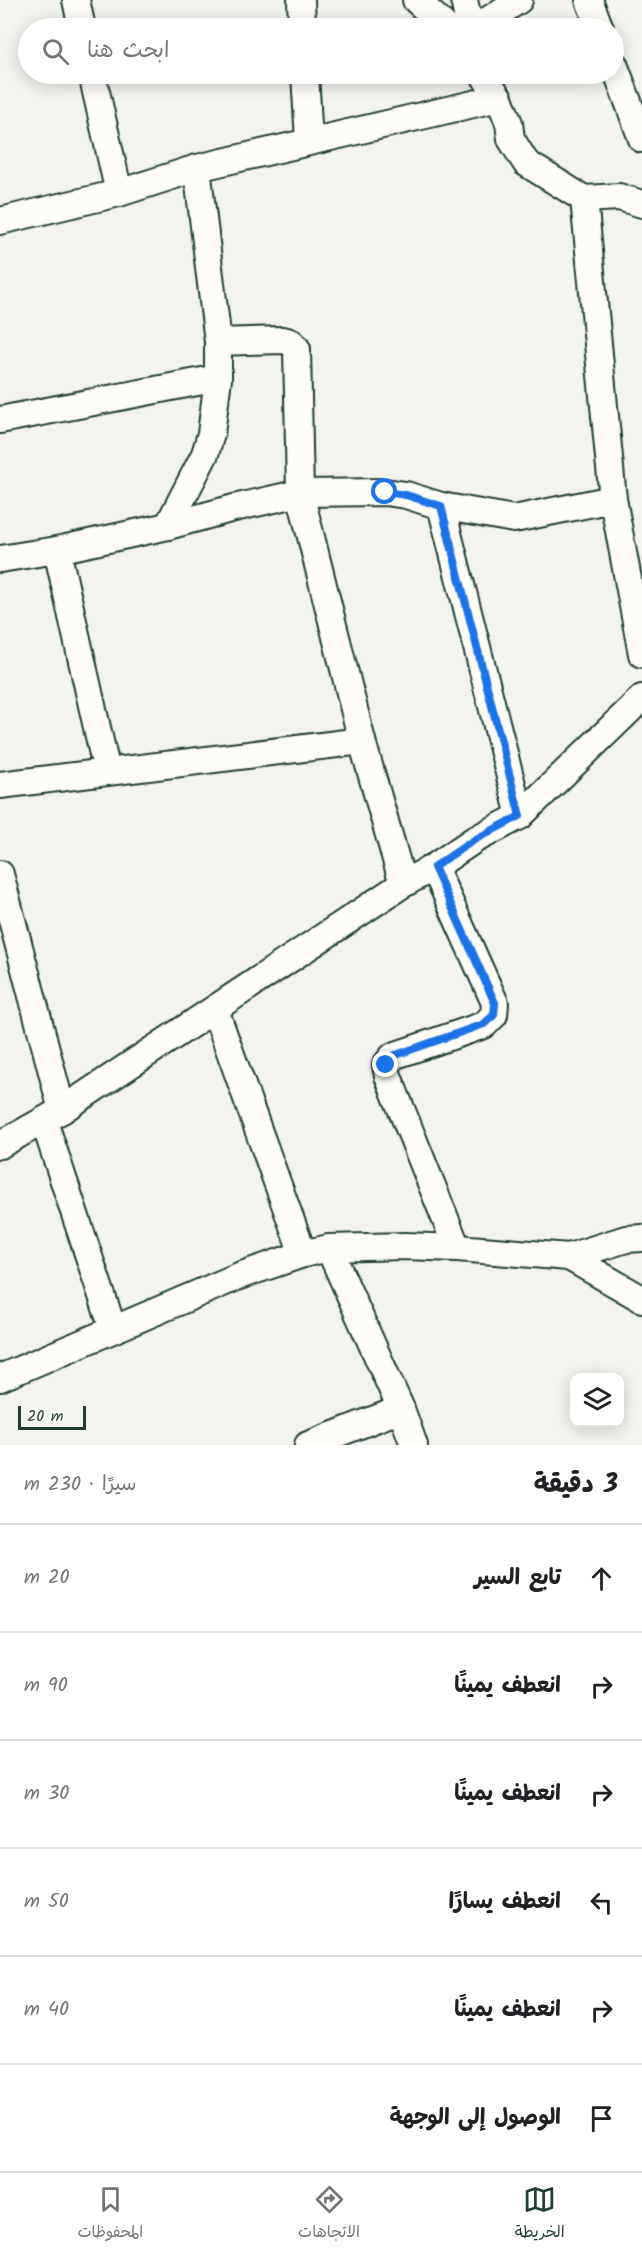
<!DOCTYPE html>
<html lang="ar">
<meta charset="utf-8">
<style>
:root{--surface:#fff;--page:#f6f6f6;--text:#202124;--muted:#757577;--line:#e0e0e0;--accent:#1f3d34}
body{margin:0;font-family:Kalam,"Playpen Sans Arabic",sans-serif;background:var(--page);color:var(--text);direction:rtl}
.controls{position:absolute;right:18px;bottom:18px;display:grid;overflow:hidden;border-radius:12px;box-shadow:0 3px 15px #0003}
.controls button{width:54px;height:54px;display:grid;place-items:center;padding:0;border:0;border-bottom:2px solid var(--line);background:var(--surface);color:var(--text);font:30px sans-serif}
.scale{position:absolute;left:18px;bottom:15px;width:68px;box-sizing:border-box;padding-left:6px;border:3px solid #1f3d34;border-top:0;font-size:16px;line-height:21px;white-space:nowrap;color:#1f3d34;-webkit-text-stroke:4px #fdfcf7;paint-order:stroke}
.stop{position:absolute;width:18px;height:18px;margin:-14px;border:4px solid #1a73e8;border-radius:50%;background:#fff}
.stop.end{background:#1a73e8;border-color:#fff;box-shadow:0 2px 6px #0008}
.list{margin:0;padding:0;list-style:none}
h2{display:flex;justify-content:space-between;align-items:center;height:78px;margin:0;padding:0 24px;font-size:26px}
h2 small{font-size:20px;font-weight:400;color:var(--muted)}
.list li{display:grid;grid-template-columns:39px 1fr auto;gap:18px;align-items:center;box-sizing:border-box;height:108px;padding:0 24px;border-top:2px solid var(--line)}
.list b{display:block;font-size:22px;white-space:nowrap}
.list em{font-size:20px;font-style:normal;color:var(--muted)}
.icon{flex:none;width:33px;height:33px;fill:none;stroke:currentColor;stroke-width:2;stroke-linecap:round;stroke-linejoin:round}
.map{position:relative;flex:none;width:642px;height:1445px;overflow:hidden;direction:ltr}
.search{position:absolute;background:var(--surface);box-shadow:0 3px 15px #0003;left:18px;right:18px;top:18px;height:66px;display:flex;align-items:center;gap:15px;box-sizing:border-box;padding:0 21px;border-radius:33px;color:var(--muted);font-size:22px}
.sheet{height:726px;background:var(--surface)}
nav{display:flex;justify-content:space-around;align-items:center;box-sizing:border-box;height:84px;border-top:2px solid var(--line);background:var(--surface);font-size:16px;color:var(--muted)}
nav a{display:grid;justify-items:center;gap:3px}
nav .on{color:var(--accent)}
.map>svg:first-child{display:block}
</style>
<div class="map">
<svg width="642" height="1445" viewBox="0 0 642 1445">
<rect width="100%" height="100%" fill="#f4f4ef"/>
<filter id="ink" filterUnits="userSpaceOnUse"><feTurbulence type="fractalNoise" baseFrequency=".0167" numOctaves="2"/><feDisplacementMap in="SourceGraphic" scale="12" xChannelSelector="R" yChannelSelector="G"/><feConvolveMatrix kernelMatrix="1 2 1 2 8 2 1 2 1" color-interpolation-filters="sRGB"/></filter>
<g filter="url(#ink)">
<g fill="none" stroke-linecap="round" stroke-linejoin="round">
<defs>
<g id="minor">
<path d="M 76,0 L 82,28"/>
<path d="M 301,0 L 302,28"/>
<path d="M 416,0 L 447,28"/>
<path d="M 464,0 L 470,28"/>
<path d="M 589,0 L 600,28"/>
<path d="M 476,28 L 519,0"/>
<path d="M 614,64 L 642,139"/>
<path d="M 92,74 L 119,193"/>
<path d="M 305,74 L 309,141"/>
<path d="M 483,74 L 499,98 L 509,123 L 511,139 L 526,163 L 584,199 L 619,197 L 642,204"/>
<path d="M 584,199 L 613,499 L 642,654"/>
<path d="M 0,221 L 119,193 L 197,168 L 499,98"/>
<path d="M 218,342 L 283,340 L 291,342 L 297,349 L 300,493 L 362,741 L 403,884"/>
<path d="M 0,420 L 218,378"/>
<path d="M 441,506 L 520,816"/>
<path d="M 168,526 L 205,454 L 211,434 L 218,378 L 218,342 L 197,168"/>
<path d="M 57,550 L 107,772"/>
<path d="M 0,559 L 57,550 L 168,526 L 234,508 L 300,493 L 385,492 L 406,495 L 441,506 L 514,519 L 613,499"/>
<path d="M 0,785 L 362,741"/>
<path d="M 434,867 L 495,1003 L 494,1015 L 484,1025 L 393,1056 L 386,1065 L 388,1076 L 457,1248"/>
<path d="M 0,874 L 62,1110"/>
<path d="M 215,1010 L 303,1254"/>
<path d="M 44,1121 L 113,1329"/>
<path d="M 0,1145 L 62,1110 L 403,884 L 434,867 L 474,840 L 520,816 L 642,698"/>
<path d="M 329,1248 L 401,1409 L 414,1445"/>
<path d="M 569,1257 L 642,1299"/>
<path d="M 0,1378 L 239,1276 L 303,1254 L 329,1248 L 405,1246 L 457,1248 L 569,1257 L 626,1239 L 642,1238"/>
<path d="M 308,1445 L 401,1409"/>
</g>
</defs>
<use href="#minor" stroke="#1f3d34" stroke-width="30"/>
<use href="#minor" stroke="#fdfcf7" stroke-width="26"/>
</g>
</g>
<g fill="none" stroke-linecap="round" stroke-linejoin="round" filter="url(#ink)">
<path stroke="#1a73e8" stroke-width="8" d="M 385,492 L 406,495 L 441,506 L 520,816 L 474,840 L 434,867 L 495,1003 L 494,1015 L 484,1024 L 393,1056 L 386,1065"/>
</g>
</svg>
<div class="controls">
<button><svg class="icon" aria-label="layers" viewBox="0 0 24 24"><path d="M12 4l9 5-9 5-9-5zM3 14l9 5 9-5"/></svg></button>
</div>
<div class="scale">20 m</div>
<div class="stop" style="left:385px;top:492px"></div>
<div class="stop end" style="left:386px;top:1065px"></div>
<div class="search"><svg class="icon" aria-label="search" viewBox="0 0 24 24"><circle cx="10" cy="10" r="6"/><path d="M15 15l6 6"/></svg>ابحث هنا</div>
</div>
<section class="sheet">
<h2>3 دقيقة<small>سيرًا · 230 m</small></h2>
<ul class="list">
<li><svg class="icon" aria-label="ahead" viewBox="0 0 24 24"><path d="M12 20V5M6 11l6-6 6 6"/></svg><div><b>تابع السير</b></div><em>20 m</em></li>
<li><svg class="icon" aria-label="right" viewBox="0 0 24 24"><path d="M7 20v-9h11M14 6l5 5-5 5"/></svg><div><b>انعطف يمينًا</b></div><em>90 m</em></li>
<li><svg class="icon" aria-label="right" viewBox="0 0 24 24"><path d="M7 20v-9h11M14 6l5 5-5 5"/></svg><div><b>انعطف يمينًا</b></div><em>30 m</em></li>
<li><svg class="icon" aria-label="left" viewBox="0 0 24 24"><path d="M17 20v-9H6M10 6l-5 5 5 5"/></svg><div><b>انعطف يسارًا</b></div><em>50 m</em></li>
<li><svg class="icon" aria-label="right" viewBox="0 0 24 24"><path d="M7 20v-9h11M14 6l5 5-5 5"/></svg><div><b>انعطف يمينًا</b></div><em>40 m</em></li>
<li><svg class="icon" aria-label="arrive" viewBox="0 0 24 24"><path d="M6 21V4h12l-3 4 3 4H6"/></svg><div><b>الوصول إلى الوجهة</b></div></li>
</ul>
</section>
<nav>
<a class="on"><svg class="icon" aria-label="map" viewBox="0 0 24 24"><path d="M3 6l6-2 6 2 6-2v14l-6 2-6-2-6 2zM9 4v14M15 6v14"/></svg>الخريطة</a>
<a><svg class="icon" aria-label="directions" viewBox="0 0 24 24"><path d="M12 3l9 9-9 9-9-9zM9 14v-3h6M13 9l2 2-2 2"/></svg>الاتجاهات</a>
<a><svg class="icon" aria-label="saved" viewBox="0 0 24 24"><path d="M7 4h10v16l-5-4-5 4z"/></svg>المحفوظات</a>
</nav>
